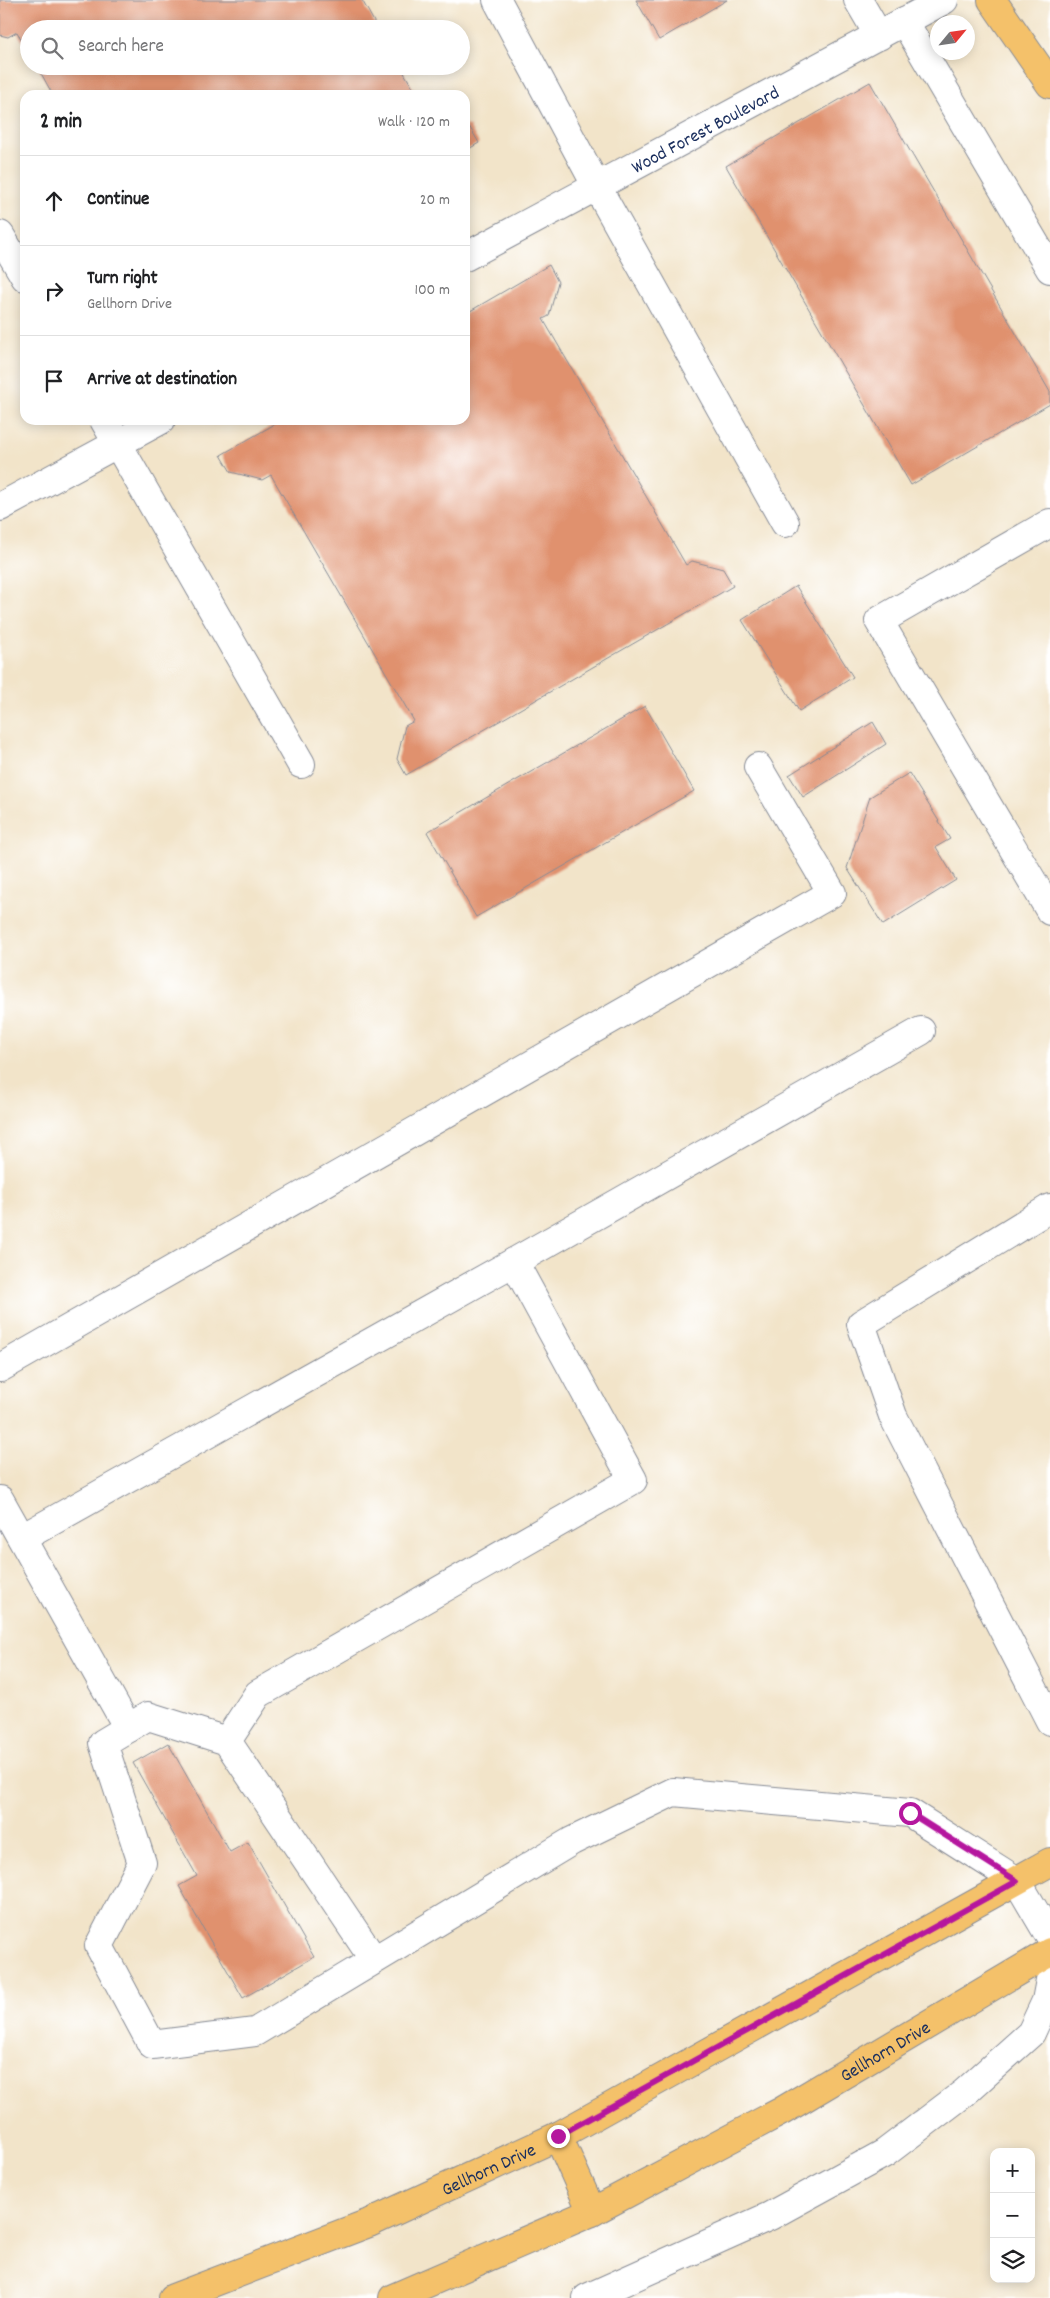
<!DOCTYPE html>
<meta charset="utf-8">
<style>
:root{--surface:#fff;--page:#f6f6f6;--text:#202124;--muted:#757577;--line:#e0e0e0}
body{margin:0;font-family:Dekko,sans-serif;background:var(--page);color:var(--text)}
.controls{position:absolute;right:15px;bottom:15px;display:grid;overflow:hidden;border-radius:10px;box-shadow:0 2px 12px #0003}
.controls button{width:45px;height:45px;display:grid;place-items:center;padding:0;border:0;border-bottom:1px solid var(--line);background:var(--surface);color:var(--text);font:25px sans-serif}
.compass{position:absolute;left:930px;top:15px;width:45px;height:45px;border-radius:50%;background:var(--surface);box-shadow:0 2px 12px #0003;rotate:61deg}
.stop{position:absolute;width:15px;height:15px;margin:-11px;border:4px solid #b5179e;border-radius:50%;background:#fff}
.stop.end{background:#b5179e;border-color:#fff;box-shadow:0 1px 5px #0008}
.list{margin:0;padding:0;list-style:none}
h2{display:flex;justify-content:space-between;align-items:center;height:65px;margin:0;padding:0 20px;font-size:21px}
h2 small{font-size:16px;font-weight:400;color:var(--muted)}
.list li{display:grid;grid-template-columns:32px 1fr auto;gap:15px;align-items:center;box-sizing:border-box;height:90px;padding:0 20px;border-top:1px solid var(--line)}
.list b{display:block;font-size:19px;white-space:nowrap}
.list p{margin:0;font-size:16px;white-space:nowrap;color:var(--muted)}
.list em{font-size:16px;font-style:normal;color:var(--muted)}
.icon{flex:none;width:28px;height:28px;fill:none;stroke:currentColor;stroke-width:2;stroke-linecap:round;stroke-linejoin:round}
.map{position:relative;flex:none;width:1050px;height:2298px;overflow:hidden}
.search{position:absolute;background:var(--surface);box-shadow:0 2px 12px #0003;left:20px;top:20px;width:450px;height:55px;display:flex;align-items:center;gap:12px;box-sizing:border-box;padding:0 18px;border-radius:28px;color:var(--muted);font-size:19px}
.panel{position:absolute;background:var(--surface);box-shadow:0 2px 12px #0003;left:20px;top:90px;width:450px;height:335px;border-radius:15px}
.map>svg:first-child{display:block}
</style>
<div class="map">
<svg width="1050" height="2298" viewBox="0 0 1050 2298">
<rect width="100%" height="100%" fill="#fff"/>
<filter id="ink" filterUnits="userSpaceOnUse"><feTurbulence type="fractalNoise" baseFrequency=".02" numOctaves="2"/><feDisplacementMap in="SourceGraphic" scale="10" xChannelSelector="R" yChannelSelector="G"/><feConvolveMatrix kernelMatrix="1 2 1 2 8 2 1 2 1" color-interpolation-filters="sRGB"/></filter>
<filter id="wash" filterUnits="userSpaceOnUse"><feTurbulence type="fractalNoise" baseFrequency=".0096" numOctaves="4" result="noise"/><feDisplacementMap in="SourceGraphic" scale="20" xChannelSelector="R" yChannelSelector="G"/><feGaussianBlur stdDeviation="1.12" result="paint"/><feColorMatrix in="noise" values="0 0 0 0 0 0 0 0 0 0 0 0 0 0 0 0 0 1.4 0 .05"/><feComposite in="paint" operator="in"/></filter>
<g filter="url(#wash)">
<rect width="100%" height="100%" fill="#f2e4c9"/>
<g id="blocks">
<g fill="#e0916e">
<path d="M 0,0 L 362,0 L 378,29 L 29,29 L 29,53 L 17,32 L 8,37 L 0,35 Z"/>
<path d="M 636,0 L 727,0 L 659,40 Z"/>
<path d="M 37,66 L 400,66 L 417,95 L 53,95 Z"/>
<path d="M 870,82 L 1050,392 L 1050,404 L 911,485 L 726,166 Z"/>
<path d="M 465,125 L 469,126 L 479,143 L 465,151 Z"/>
<path d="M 549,265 L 558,282 L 549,316 L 543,319 L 686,565 L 692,561 L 723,569 L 733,586 L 406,775 L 397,759 L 405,726 L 414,721 L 271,475 L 262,480 L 231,472 L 221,455 L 282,420 L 465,420 L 465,314 Z"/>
<path d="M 796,586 L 853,677 L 799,711 L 742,620 Z"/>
<path d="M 645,706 L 694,791 L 476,917 L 427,832 Z"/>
<path d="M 873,722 L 886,744 L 803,797 L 789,775 Z"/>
<path d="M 909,773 L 950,839 L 936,847 L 956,880 L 883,925 L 847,868 L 870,797 Z"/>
<path d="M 168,1743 L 230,1852 L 248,1842 L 314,1957 L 243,1998 L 179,1886 L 197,1876 L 133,1763 Z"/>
</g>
</g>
</g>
<g filter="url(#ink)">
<use href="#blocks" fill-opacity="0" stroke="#868a94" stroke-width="1"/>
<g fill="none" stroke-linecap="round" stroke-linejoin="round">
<defs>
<g id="minor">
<path d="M 497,0 L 597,187 L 785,523"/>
<path d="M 858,0 L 879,36"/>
<path d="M 904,21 L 1050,269"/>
<path d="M 0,235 L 25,277"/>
<path id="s1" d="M 465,257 L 944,0"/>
<path d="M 104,420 L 301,764"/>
<path d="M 0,507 L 161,420"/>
<path d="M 1050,523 L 879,621 L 1050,911"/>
<path d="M 1050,1208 L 861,1324 L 893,1416 L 1050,1721"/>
<path d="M 0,1368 L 832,893 L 758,767"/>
<path d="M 0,1500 L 128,1728"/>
<path d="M 22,1538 L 514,1262"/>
<path d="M 227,1741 L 258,1694 L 633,1480 L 514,1262 L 921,1031"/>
<path d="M 374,1960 L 227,1741 L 148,1716 L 103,1743 L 142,1863 L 99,1946 L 152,2045 L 255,2032 L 572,1841 L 673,1792 L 910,1813 L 1017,1881 L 1050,1937"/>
<path d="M 587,2298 L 770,2216 L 885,2153 L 964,2093 L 1031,2033 L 1046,2001 L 1050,1980"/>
</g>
<g id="major">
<path d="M 992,0 L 1050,84"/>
<path d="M 558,2136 L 592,2212"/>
<path id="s2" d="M 173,2298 L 369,2223 L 558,2136 L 1050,1862"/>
<path id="s3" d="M 393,2298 L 592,2212 L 782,2111 L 1050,1952"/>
</g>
</defs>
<use href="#minor" stroke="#868a94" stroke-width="30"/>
<use href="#major" stroke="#868a94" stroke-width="30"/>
<use href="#minor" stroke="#fff" stroke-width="28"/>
<use href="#major" stroke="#f4c16b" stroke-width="28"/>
</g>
</g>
<g fill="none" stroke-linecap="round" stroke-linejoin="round" filter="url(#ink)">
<path stroke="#b5179e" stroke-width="6" d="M 558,2136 L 1017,1881 L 910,1813"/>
</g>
<g text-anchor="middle" stroke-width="4.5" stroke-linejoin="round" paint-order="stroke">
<g font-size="19" fill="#1b2f5e" stroke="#fff">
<text dy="7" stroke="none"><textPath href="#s1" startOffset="272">Wood Forest Boulevard</textPath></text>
<text dy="7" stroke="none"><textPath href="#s3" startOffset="551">Gellhorn Drive</textPath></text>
<text dy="7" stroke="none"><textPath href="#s2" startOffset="341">Gellhorn Drive</textPath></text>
</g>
</g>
</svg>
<div class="controls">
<button>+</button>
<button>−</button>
<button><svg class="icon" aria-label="layers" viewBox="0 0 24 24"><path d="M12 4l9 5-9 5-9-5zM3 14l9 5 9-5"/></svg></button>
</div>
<svg class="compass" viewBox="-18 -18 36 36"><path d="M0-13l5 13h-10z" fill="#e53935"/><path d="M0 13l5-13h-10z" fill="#757577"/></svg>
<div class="stop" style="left:910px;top:1813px"></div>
<div class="stop end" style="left:558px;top:2136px"></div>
<div class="search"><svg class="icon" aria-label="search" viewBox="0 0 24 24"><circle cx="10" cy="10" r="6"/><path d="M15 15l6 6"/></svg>Search here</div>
<section class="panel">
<h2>2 min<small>Walk · 120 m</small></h2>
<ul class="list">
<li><svg class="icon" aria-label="ahead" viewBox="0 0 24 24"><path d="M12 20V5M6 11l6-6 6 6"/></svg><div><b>Continue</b></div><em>20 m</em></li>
<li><svg class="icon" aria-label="right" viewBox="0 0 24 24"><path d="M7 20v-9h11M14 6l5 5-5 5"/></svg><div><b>Turn right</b><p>Gellhorn Drive</p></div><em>100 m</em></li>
<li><svg class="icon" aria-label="arrive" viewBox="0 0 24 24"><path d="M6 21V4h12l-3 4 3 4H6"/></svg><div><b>Arrive at destination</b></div></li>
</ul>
</section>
</div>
